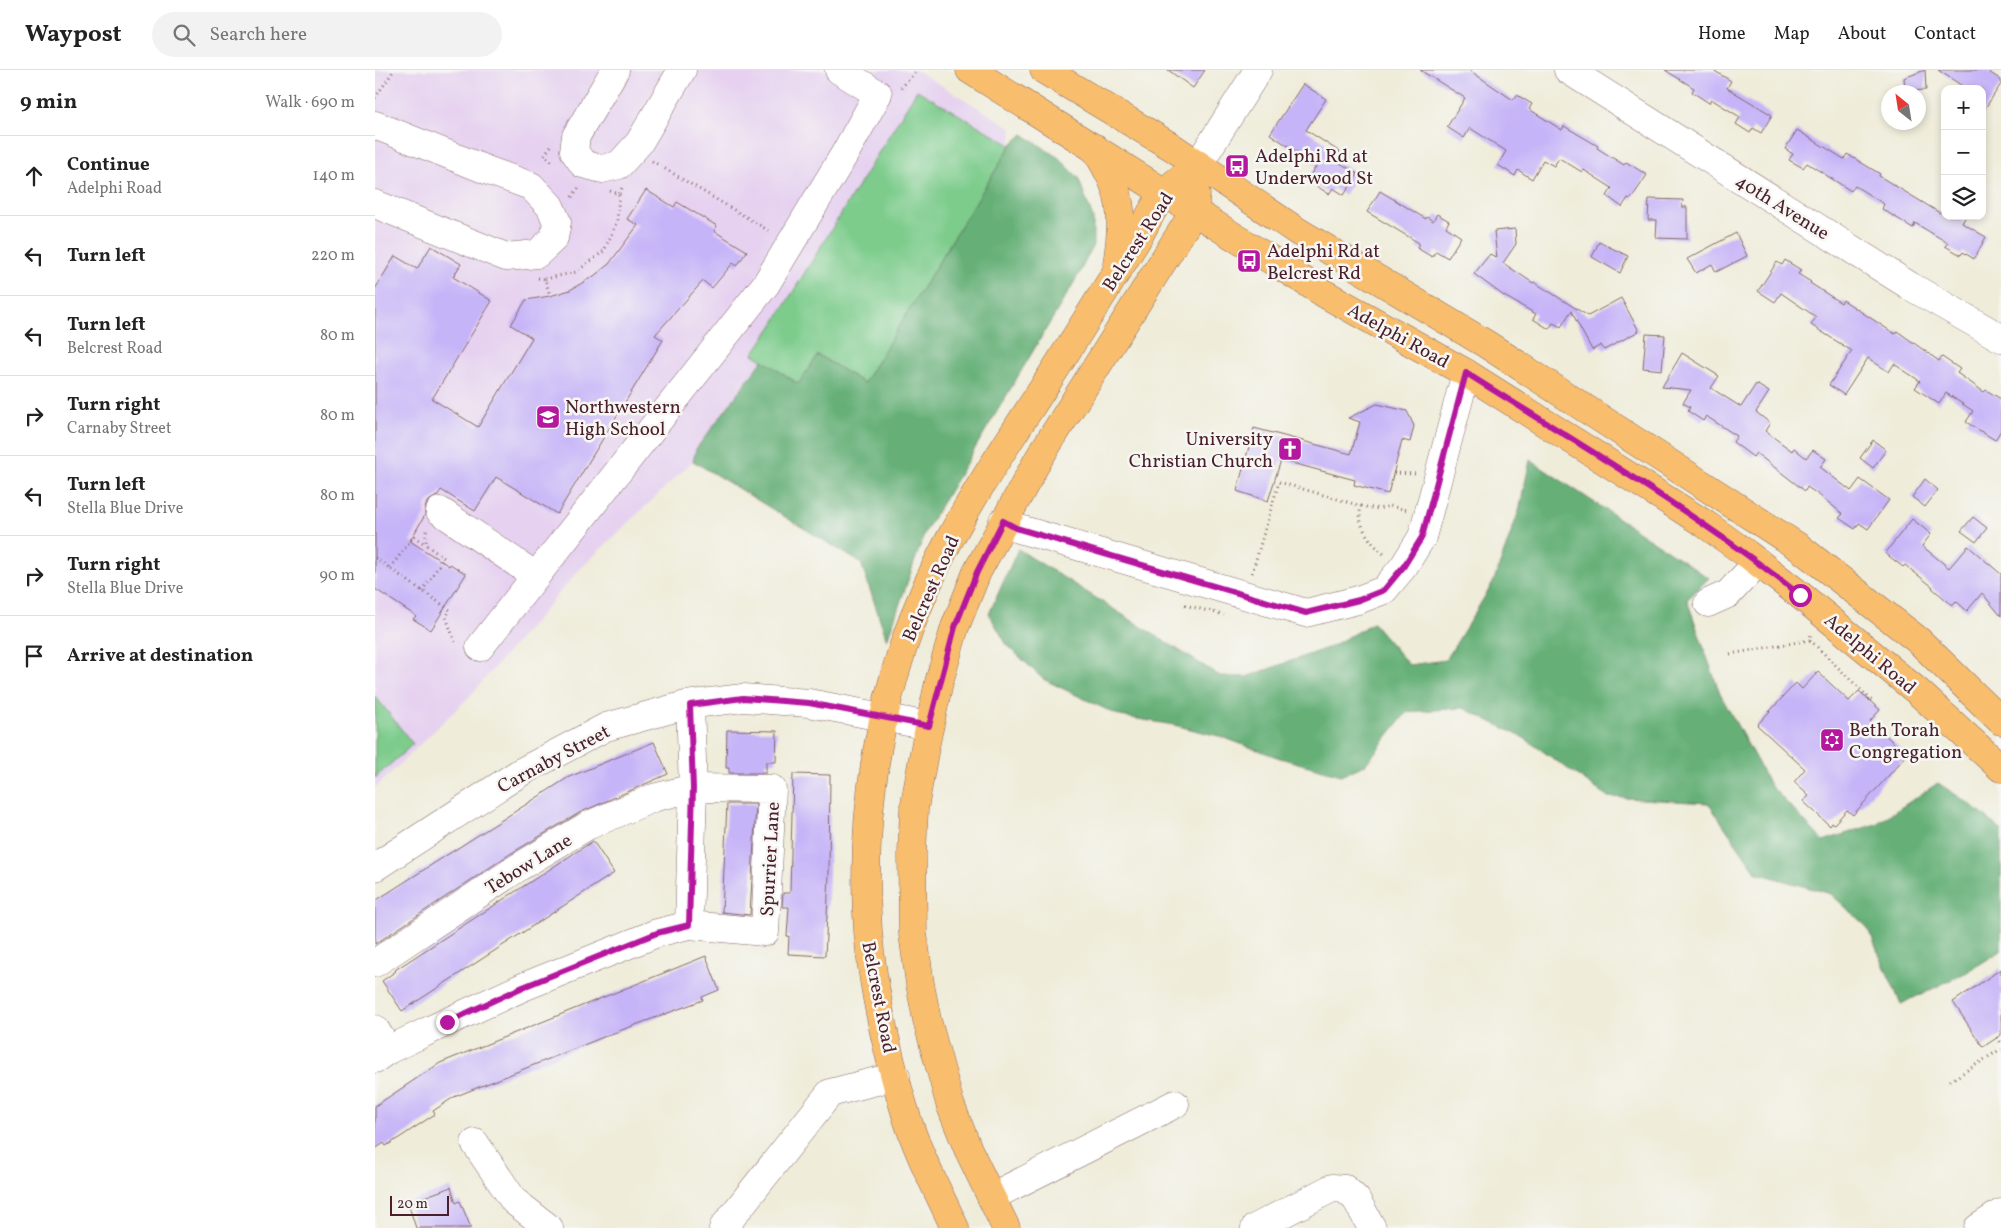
<!DOCTYPE html>
<meta charset="utf-8">
<style>
:root{--surface:#fff;--page:#f2f2f2;--text:#222;--muted:#767676;--line:#e0e0e0}
body{margin:0;font-family:Vollkorn,serif;background:var(--page);color:var(--text)}
.controls{position:absolute;right:15px;top:15px;display:grid;overflow:hidden;border-radius:10px;box-shadow:0 2px 8px #0003}
.controls button{width:45px;height:45px;display:grid;place-items:center;padding:0;border:0;border-bottom:1px solid var(--line);background:var(--surface);color:var(--text);font:25px sans-serif}
.compass{position:absolute;left:1506px;top:15px;width:45px;height:45px;border-radius:50%;background:var(--surface);box-shadow:0 2px 8px #0003;rotate:330deg}
.scale{position:absolute;left:15px;bottom:12px;width:59px;box-sizing:border-box;padding-left:5px;border:2px solid #4a1f2b;border-top:0;font-size:14px;line-height:18px;white-space:nowrap;color:#4a1f2b;-webkit-text-stroke:4px #f6f6f2;paint-order:stroke}
.stop{position:absolute;width:15px;height:15px;margin:-11px;border:4px solid #b5179e;border-radius:50%;background:#fff}
.stop.end{background:#b5179e;border-color:#fff;box-shadow:0 1px 5px #0008}
.list{margin:0;padding:0;list-style:none}
h2{display:flex;justify-content:space-between;align-items:center;height:65px;margin:0;padding:0 20px;font-size:21px}
h2 small{font-size:16px;font-weight:400;color:var(--muted)}
.list li{display:grid;grid-template-columns:32px 1fr auto;gap:15px;align-items:center;box-sizing:border-box;height:80px;padding:0 20px;border-top:1px solid var(--line)}
.list b{display:block;font-size:19px;white-space:nowrap}
.list p{margin:0;font-size:16px;white-space:nowrap;color:var(--muted)}
.list em{font-size:16px;font-style:normal;color:var(--muted)}
.icon{flex:none;width:28px;height:28px;fill:none;stroke:currentColor;stroke-width:2;stroke-linecap:round;stroke-linejoin:round}
.map{position:relative;flex:none;width:1626px;height:1158px;overflow:hidden}
header{display:flex;align-items:center;gap:30px;box-sizing:border-box;height:70px;padding:0 25px;background:var(--surface);border-bottom:1px solid var(--line)}
header strong{font-size:24px}
nav{display:flex;gap:28px;margin-inline-start:auto;font-size:18px}
.search{width:350px;height:45px;background:var(--page);display:flex;align-items:center;gap:12px;box-sizing:border-box;padding:0 18px;border-radius:28px;color:var(--muted);font-size:19px}
main{display:flex}
aside{flex:1;background:var(--surface)}
.map>svg:first-child{display:block}
</style>
<header>
<strong>Waypost</strong>
<div class="search"><svg class="icon" aria-label="search" viewBox="0 0 24 24"><circle cx="10" cy="10" r="6"/><path d="M15 15l6 6"/></svg>Search here</div>
<nav><a>Home</a><a>Map</a><a>About</a><a>Contact</a></nav>
</header>
<main>
<aside>
<h2>9 min<small>Walk · 690 m</small></h2>
<ul class="list">
<li><svg class="icon" aria-label="ahead" viewBox="0 0 24 24"><path d="M12 20V5M6 11l6-6 6 6"/></svg><div><b>Continue</b><p>Adelphi Road</p></div><em>140 m</em></li>
<li><svg class="icon" aria-label="left" viewBox="0 0 24 24"><path d="M17 20v-9H6M10 6l-5 5 5 5"/></svg><div><b>Turn left</b></div><em>220 m</em></li>
<li><svg class="icon" aria-label="left" viewBox="0 0 24 24"><path d="M17 20v-9H6M10 6l-5 5 5 5"/></svg><div><b>Turn left</b><p>Belcrest Road</p></div><em>80 m</em></li>
<li><svg class="icon" aria-label="right" viewBox="0 0 24 24"><path d="M7 20v-9h11M14 6l5 5-5 5"/></svg><div><b>Turn right</b><p>Carnaby Street</p></div><em>80 m</em></li>
<li><svg class="icon" aria-label="left" viewBox="0 0 24 24"><path d="M17 20v-9H6M10 6l-5 5 5 5"/></svg><div><b>Turn left</b><p>Stella Blue Drive</p></div><em>80 m</em></li>
<li><svg class="icon" aria-label="right" viewBox="0 0 24 24"><path d="M7 20v-9h11M14 6l5 5-5 5"/></svg><div><b>Turn right</b><p>Stella Blue Drive</p></div><em>90 m</em></li>
<li><svg class="icon" aria-label="arrive" viewBox="0 0 24 24"><path d="M6 21V4h12l-3 4 3 4H6"/></svg><div><b>Arrive at destination</b></div></li>
</ul>
</aside>
<div class="map">
<svg width="1626" height="1158" viewBox="0 0 1626 1158">
<rect width="100%" height="100%" fill="#f6f6f2"/>
<filter id="ink" filterUnits="userSpaceOnUse"><feTurbulence type="fractalNoise" baseFrequency=".02" numOctaves="2"/><feDisplacementMap in="SourceGraphic" scale="10" xChannelSelector="R" yChannelSelector="G"/><feConvolveMatrix kernelMatrix="1 2 1 2 8 2 1 2 1" color-interpolation-filters="sRGB"/></filter>
<filter id="wash" filterUnits="userSpaceOnUse"><feTurbulence type="fractalNoise" baseFrequency=".0096" numOctaves="4" result="noise"/><feDisplacementMap in="SourceGraphic" scale="20" xChannelSelector="R" yChannelSelector="G"/><feGaussianBlur stdDeviation="1.12" result="paint"/><feColorMatrix in="noise" values="0 0 0 0 0 0 0 0 0 0 0 0 0 0 0 0 0 1.4 0 .05"/><feComposite in="paint" operator="in"/></filter>
<g filter="url(#wash)">
<rect width="100%" height="100%" fill="#efecd9"/>
<path fill="#e6d2f0" d="M 0,0 L 541,0 L 637,58 L 636,75 L 489,313 L 443,285 L 424,314 L 387,290 L 321,379 L 318,391 L 206,498 L 94,627 L 0,718 Z"/>
<g fill="#7dcc8c" stroke="#64765c">
<path d="M 542,20 L 636,75 L 489,313 L 443,285 L 424,314 L 378,284 L 397,256 Z"/>
<path d="M 0,626 L 38,674 L 0,708 Z"/>
</g>
<g fill="#66b078" stroke="#586852">
<path d="M 648,64 L 684,88 L 703,107 L 718,148 L 718,175 L 704,204 L 550,462 L 512,570 L 486,493 L 318,391 L 321,379 L 388,290 L 423,314 L 443,285 L 489,313 L 636,75 Z"/>
<path d="M 1155,390 L 1334,508 L 1312,530 L 1345,624 L 1395,715 L 1448,771 L 1501,754 L 1563,713 L 1595,734 L 1626,760 L 1626,881 L 1592,902 L 1526,934 L 1492,857 L 1456,824 L 1382,803 L 1333,733 L 1233,727 L 1149,668 L 1088,638 L 1032,642 L 990,695 L 966,705 L 905,688 L 844,666 L 799,655 L 745,646 L 668,609 L 632,575 L 614,544 L 643,479 L 845,606 L 871,607 L 955,577 L 998,553 L 1034,595 L 1071,590 L 1118,513 L 1144,441 Z"/>
</g>
<g id="blocks">
<g fill="#c6b4f8">
<path d="M 793,0 L 830,0 L 818,18 Z"/>
<path d="M 1045,0 L 1094,0 L 1138,30 L 1142,25 L 1157,34 L 1154,39 L 1187,60 L 1189,56 L 1223,76 L 1222,78 L 1249,95 L 1251,92 L 1272,105 L 1256,129 L 1253,128 L 1247,137 L 1232,126 L 1237,118 L 1209,100 L 1207,102 L 1184,88 L 1179,96 L 1168,90 L 1157,109 L 1143,100 L 1140,106 L 1123,95 L 1131,81 L 1095,58 L 1089,68 L 1072,57 L 1090,28 Z"/>
<path d="M 1290,0 L 1338,0 L 1356,11 L 1352,18 L 1397,45 L 1386,63 L 1378,58 L 1375,63 L 1361,54 L 1365,47 L 1336,29 L 1334,33 L 1317,22 L 1319,18 Z"/>
<path d="M 1550,0 L 1551,20 L 1530,21 L 1529,8 Z"/>
<path d="M 1563,0 L 1611,0 L 1626,10 L 1626,14 L 1607,43 L 1607,19 L 1592,19 Z"/>
<path d="M 928,14 L 951,29 L 931,60 L 965,82 L 960,90 L 983,104 L 969,125 L 958,118 L 954,124 L 932,110 L 942,95 L 895,64 Z"/>
<path d="M 1422,60 L 1469,89 L 1472,84 L 1505,104 L 1504,106 L 1565,143 L 1567,140 L 1570,142 L 1570,146 L 1591,146 L 1587,153 L 1611,167 L 1599,189 L 1588,182 L 1586,185 L 1570,176 L 1573,173 L 1540,153 L 1538,158 L 1507,139 L 1509,134 L 1480,116 L 1476,121 L 1432,93 L 1428,98 L 1414,90 L 1418,84 L 1410,79 Z"/>
<path d="M 271,120 L 299,137 L 302,132 L 342,156 L 339,161 L 372,181 L 362,196 L 358,193 L 337,218 L 328,211 L 280,265 L 288,270 L 182,444 L 121,407 L 100,441 L 66,420 L 62,426 L 52,432 L 50,439 L 50,445 L 35,471 L 74,496 L 75,494 L 91,504 L 56,560 L 38,549 L 41,546 L 0,519 L 0,219 L 20,186 L 42,199 L 56,176 L 86,194 L 78,207 L 117,231 L 57,329 L 103,357 L 157,268 L 136,255 L 151,230 L 175,226 L 195,220 L 219,206 L 234,194 L 263,155 L 252,149 Z"/>
<path d="M 1005,121 L 1051,149 L 1052,147 L 1058,151 L 1062,144 L 1074,151 L 1071,157 L 1086,167 L 1073,188 L 1061,181 L 1057,187 L 1042,178 L 1044,173 L 992,142 Z"/>
<path d="M 1274,129 L 1308,130 L 1307,137 L 1312,137 L 1312,169 L 1281,168 L 1282,150 L 1273,150 Z"/>
<path d="M 1140,159 L 1141,174 L 1128,193 L 1158,213 L 1159,212 L 1213,246 L 1246,228 L 1264,261 L 1229,280 L 1226,275 L 1217,280 L 1196,241 L 1186,257 L 1178,253 L 1174,259 L 1158,249 L 1161,244 L 1129,226 L 1099,204 L 1115,184 L 1122,188 L 1119,161 Z"/>
<path d="M 1361,163 L 1372,186 L 1341,202 L 1337,194 L 1321,203 L 1312,189 Z"/>
<path d="M 1224,172 L 1253,186 L 1245,203 L 1217,187 Z"/>
<path d="M 1410,190 L 1426,200 L 1423,204 L 1436,212 L 1435,213 L 1466,233 L 1468,230 L 1520,264 L 1522,261 L 1564,291 L 1567,287 L 1585,299 L 1582,303 L 1609,322 L 1611,320 L 1626,329 L 1626,360 L 1620,370 L 1591,352 L 1598,341 L 1571,323 L 1564,334 L 1540,318 L 1545,311 L 1519,294 L 1514,302 L 1493,288 L 1469,325 L 1454,315 L 1477,281 L 1436,255 L 1441,247 L 1406,223 L 1400,232 L 1383,221 L 1402,192 L 1407,195 Z"/>
<path d="M 1271,264 L 1290,265 L 1287,300 L 1268,298 Z"/>
<path d="M 1307,283 L 1344,306 L 1336,318 L 1366,337 L 1381,314 L 1394,322 L 1381,342 L 1395,353 L 1390,361 L 1417,381 L 1419,378 L 1431,388 L 1438,380 L 1451,389 L 1445,397 L 1476,421 L 1485,409 L 1514,430 L 1493,459 L 1484,453 L 1480,459 L 1464,448 L 1468,444 L 1444,425 L 1432,417 L 1430,421 L 1381,383 L 1378,387 L 1358,372 L 1362,366 L 1331,346 L 1328,351 L 1313,341 L 1315,337 L 1308,333 L 1316,320 L 1287,317 Z"/>
<path d="M 1002,334 L 1032,341 L 1039,356 L 1035,372 L 1027,370 L 1013,424 L 979,415 L 980,410 L 906,390 L 893,431 L 862,421 L 879,358 L 976,384 L 985,352 L 973,348 Z"/>
<path d="M 1498,370 L 1511,380 L 1498,398 L 1485,388 Z"/>
<path d="M 1550,409 L 1563,420 L 1550,437 L 1537,427 Z"/>
<path d="M 1598,447 L 1612,458 L 1601,472 L 1586,461 Z"/>
<path d="M 1537,449 L 1556,464 L 1547,476 L 1574,498 L 1593,476 L 1626,504 L 1626,546 L 1607,523 L 1592,541 L 1581,531 L 1577,535 L 1557,518 L 1558,517 L 1530,495 L 1528,497 L 1510,483 Z"/>
<path d="M 1443,602 L 1474,631 L 1484,621 L 1505,640 L 1495,651 L 1532,685 L 1478,745 L 1472,740 L 1459,754 L 1457,753 L 1455,756 L 1428,731 L 1434,726 L 1419,712 L 1430,699 L 1382,655 L 1421,613 L 1427,619 Z"/>
<path d="M 352,660 L 402,661 L 401,692 L 391,692 L 391,703 L 354,703 L 354,698 L 351,698 Z"/>
<path d="M 279,672 L 293,704 L 204,743 L 135,784 L 0,874 L 0,831 L 194,707 Z"/>
<path d="M 418,704 L 455,705 L 454,805 L 450,886 L 413,884 L 414,866 L 412,866 L 414,837 L 407,837 L 408,823 L 415,823 Z"/>
<path d="M 352,734 L 381,734 L 375,845 L 347,842 Z"/>
<path d="M 218,771 L 239,803 L 27,941 L 7,911 L 21,901 L 20,900 Z"/>
<path d="M 331,886 L 344,920 L 327,927 L 328,930 L 236,964 L 79,1027 L 58,1041 L 60,1044 L 27,1066 L 11,1076 L 9,1073 L 0,1079 L 0,1036 L 65,993 Z"/>
<path d="M 1626,899 L 1626,965 L 1608,977 L 1578,932 Z"/>
<path d="M 76,1117 L 81,1133 L 85,1131 L 96,1158 L 41,1158 L 33,1133 Z"/>
</g>
</g>
</g>
<g filter="url(#ink)">
<use href="#blocks" fill-opacity="0" stroke="#846768" stroke-width="1"/>
<g fill="none" stroke-linecap="round" stroke-linejoin="round">
<defs>
<g id="minor">
<path d="M 240,0 L 201,66 L 199,81 L 208,94 L 227,99 L 244,95 L 264,73 L 307,0"/>
<path d="M 1193,0 L 1535,216 L 1626,268"/>
<path d="M 0,55 L 114,101 L 156,116 L 175,136 L 182,152 L 179,168 L 162,184 L 131,187 L 0,134"/>
<path d="M 823,95 L 883,0"/>
<path d="M 65,441 L 161,506"/>
<path d="M 628,451 L 641,458 L 931,543 L 983,530 L 1009,520 L 1029,496 L 1047,467 L 1091,303"/>
<path d="M 1333,533 L 1353,524 L 1383,492"/>
<path d="M 105,577 L 391,214 L 469,85 L 503,24 L 464,0"/>
<path d="M 0,797 L 146,702 L 231,657 L 311,635 L 368,628 L 434,633 L 554,656"/>
<path d="M 314,855 L 318,718 L 315,635"/>
<path d="M 0,893 L 144,797 L 212,756 L 278,728 L 318,718 L 397,719 L 390,862 L 314,855 L 282,863 L 148,917 L 72,952 L 13,980 L 0,989"/>
<path d="M 0,959 L 13,980"/>
<path d="M 100,1073 L 139,1131 L 174,1158"/>
<path d="M 616,1127 L 800,1034"/>
<path d="M 348,1158 L 455,1023 L 521,1006"/>
<path d="M 880,1158 L 957,1118 L 970,1119 L 981,1129 L 997,1158"/>
<path d="M 1603,1158 L 1626,1143"/>
</g>
<g id="major">
<path d="M 595,0 L 950,224 L 1091,303 L 1330,454 L 1372,484 L 1425,525 L 1542,621 L 1626,698"/>
<path d="M 669,0 L 797,77 L 922,161 L 1111,274 L 1425,478 L 1544,571 L 1626,651"/>
<path d="M 720,78 C 727,91 735,103 740,117 C 749,142 746,168 742,194"/>
<path d="M 580,1158 C 563,1121 543,1084 531,1045 C 513,986 498,923 493,861 C 484,737 507,608 561,496 C 595,426 641,361 683,295 C 709,254 735,212 761,171 C 770,156 780,132 791,121 C 801,111 813,104 823,95"/>
<path d="M 631,1158 L 593,1079 L 575,1034 L 552,950 L 545,914 L 538,864 L 537,784 L 539,739 L 550,677 L 564,612 L 580,557 L 602,502 L 664,388 L 819,142 L 821,124"/>
</g>
</defs>
<use href="#minor" stroke="#846768" stroke-width="29"/>
<use href="#major" stroke="#846768" stroke-width="29"/>
<g stroke="#846768" stroke-width="3" stroke-dasharray="1 4" stroke-linecap="butt">
<path d="M 526,18 L 542,0"/>
<path d="M 0,28 L 19,0"/>
<path d="M 176,76 L 169,85 L 179,93"/>
<path d="M 277,91 L 396,162"/>
<path d="M 235,121 L 244,124 L 247,118"/>
<path d="M 197,127 L 205,116"/>
<path d="M 163,208 L 170,209 L 175,226"/>
<path d="M 170,209 L 201,202 L 229,181 L 242,151 L 244,124"/>
<path d="M 1019,403 L 1042,404"/>
<path d="M 986,436 L 1003,439 L 1015,436 L 1032,440"/>
<path d="M 0,488 L 75,540 L 71,547 L 81,575"/>
<path d="M 15,498 L 39,466 L 51,475"/>
<path d="M 877,503 L 904,412 L 986,436 C 981,456 996,473 1010,485"/>
<path d="M 47,521 L 69,488 L 51,475 L 51,458"/>
<path d="M 810,535 L 849,545"/>
<path d="M 1435,570 L 1497,631 L 1496,632"/>
<path d="M 1355,584 L 1435,570 L 1436,564"/>
<path d="M 1622,967 L 1626,973"/>
<path d="M 1575,1011 L 1626,979"/>
</g>
<use href="#minor" stroke="#fff" stroke-width="28"/>
<use href="#major" stroke="#f9be6d" stroke-width="28"/>
</g>
</g>
<g fill="none" stroke-linecap="round" stroke-linejoin="round" filter="url(#ink)">
<path stroke="#b5179e" stroke-width="6" d="M 72,952 L 148,917 L 282,863 L 314,855 L 318,718 L 315,635 L 368,628 L 434,633 L 554,656 L 580,557 L 602,502 L 628,451 L 641,458 L 931,543 L 984,530 L 1009,520 L 1029,496 L 1047,467 L 1091,303 C 1204,374 1320,442 1425,525"/>
</g>
<defs>
<symbol id="bus-square" viewBox="-11 -11 22 22"><rect x="-9" y="-9" width="18" height="18" rx="4" fill="#b5179e" stroke="#f6f6f2"/><path d="M-5-6H5V4H4V6H2V4H-2V6H-4V4H-5ZM-3.5-4V0h7V-4ZM-3.5 1.2v1.5H-2V1.2ZM2 1.2v1.5H3.5V1.2Z" fill="#fff"/></symbol>
<symbol id="school-square" viewBox="-11 -11 22 22"><rect x="-9" y="-9" width="18" height="18" rx="4" fill="#b5179e" stroke="#f6f6f2"/><path d="M0-5L7-2L0 1L-7-2ZM-4 1L0 2.5L4 1V4Q0 6-4 4Z" fill="#fff"/></symbol>
<symbol id="church-square" viewBox="-11 -11 22 22"><rect x="-9" y="-9" width="18" height="18" rx="4" fill="#b5179e" stroke="#f6f6f2"/><path d="M-1.2-6h2.4v3.5h3.3v2.4h-3.3V6h-2.4V-.1h-3.3v-2.4h3.3Z" fill="#fff"/></symbol>
<symbol id="synagogue-square" viewBox="-11 -11 22 22"><rect x="-9" y="-9" width="18" height="18" rx="4" fill="#b5179e" stroke="#f6f6f2"/><path d="M0-6.5L5.6 3.2H-5.6ZM0 6.5L5.6-3.2H-5.6Z" fill="#fff"/></symbol>
</defs>
<g fill-rule="evenodd">
<use href="#bus-square" x="848" y="82" width="28" height="28"/>
<use href="#bus-square" x="860" y="177" width="28" height="28"/>
<use href="#school-square" x="159" y="333" width="28" height="28"/>
<use href="#church-square" x="901" y="365" width="28" height="28"/>
<use href="#synagogue-square" x="1443" y="656" width="28" height="28"/>
</g>
<g text-anchor="middle" stroke-width="5" stroke-linejoin="round" paint-order="stroke">
<g font-size="19" fill="#4a1f2b" stroke="#f6f6f2" text-anchor="start">
<text x="880" y="92">Adelphi Rd at<tspan x="880" dy="22">Underwood St</tspan></text>
<text x="892" y="187">Adelphi Rd at<tspan x="892" dy="22">Belcrest Rd</tspan></text>
<text x="190" y="343">Northwestern<tspan x="190" dy="22">High School</tspan></text>
<text x="898" y="375" text-anchor="end">University<tspan x="898" dy="22">Christian Church</tspan></text>
<text x="1474" y="666">Beth Torah<tspan x="1474" dy="22">Congregation</tspan></text>
</g>
<g font-size="19" fill="#4a1f2b" stroke="#f6f6f2">
<text transform="translate(1408 136) rotate(32)" y="7">40th Avenue</text>
<text transform="translate(762 171) rotate(-57)" y="7">Belcrest Road</text>
<text transform="translate(1024 265) rotate(29)" y="7">Adelphi Road</text>
<text transform="translate(555 518) rotate(-66)" y="7">Belcrest Road</text>
<text transform="translate(1496 583) rotate(40)" y="7">Adelphi Road</text>
<text transform="translate(178 688) rotate(-28)" y="7">Carnaby Street</text>
<text transform="translate(394 789) rotate(-87)" y="7">Spurrier Lane</text>
<text transform="translate(153 793) rotate(-32)" y="7">Tebow Lane</text>
<text transform="translate(505 927) rotate(79)" y="7">Belcrest Road</text>
</g>
</g>
</svg>
<div class="controls">
<button>+</button>
<button>−</button>
<button><svg class="icon" aria-label="layers" viewBox="0 0 24 24"><path d="M12 4l9 5-9 5-9-5zM3 14l9 5 9-5"/></svg></button>
</div>
<svg class="compass" viewBox="-18 -18 36 36"><path d="M0-13l5 13h-10z" fill="#e53935"/><path d="M0 13l5-13h-10z" fill="#767676"/></svg>
<div class="scale">20 m</div>
<div class="stop" style="left:1425px;top:525px"></div>
<div class="stop end" style="left:72px;top:952px"></div>
</div>
</main>
